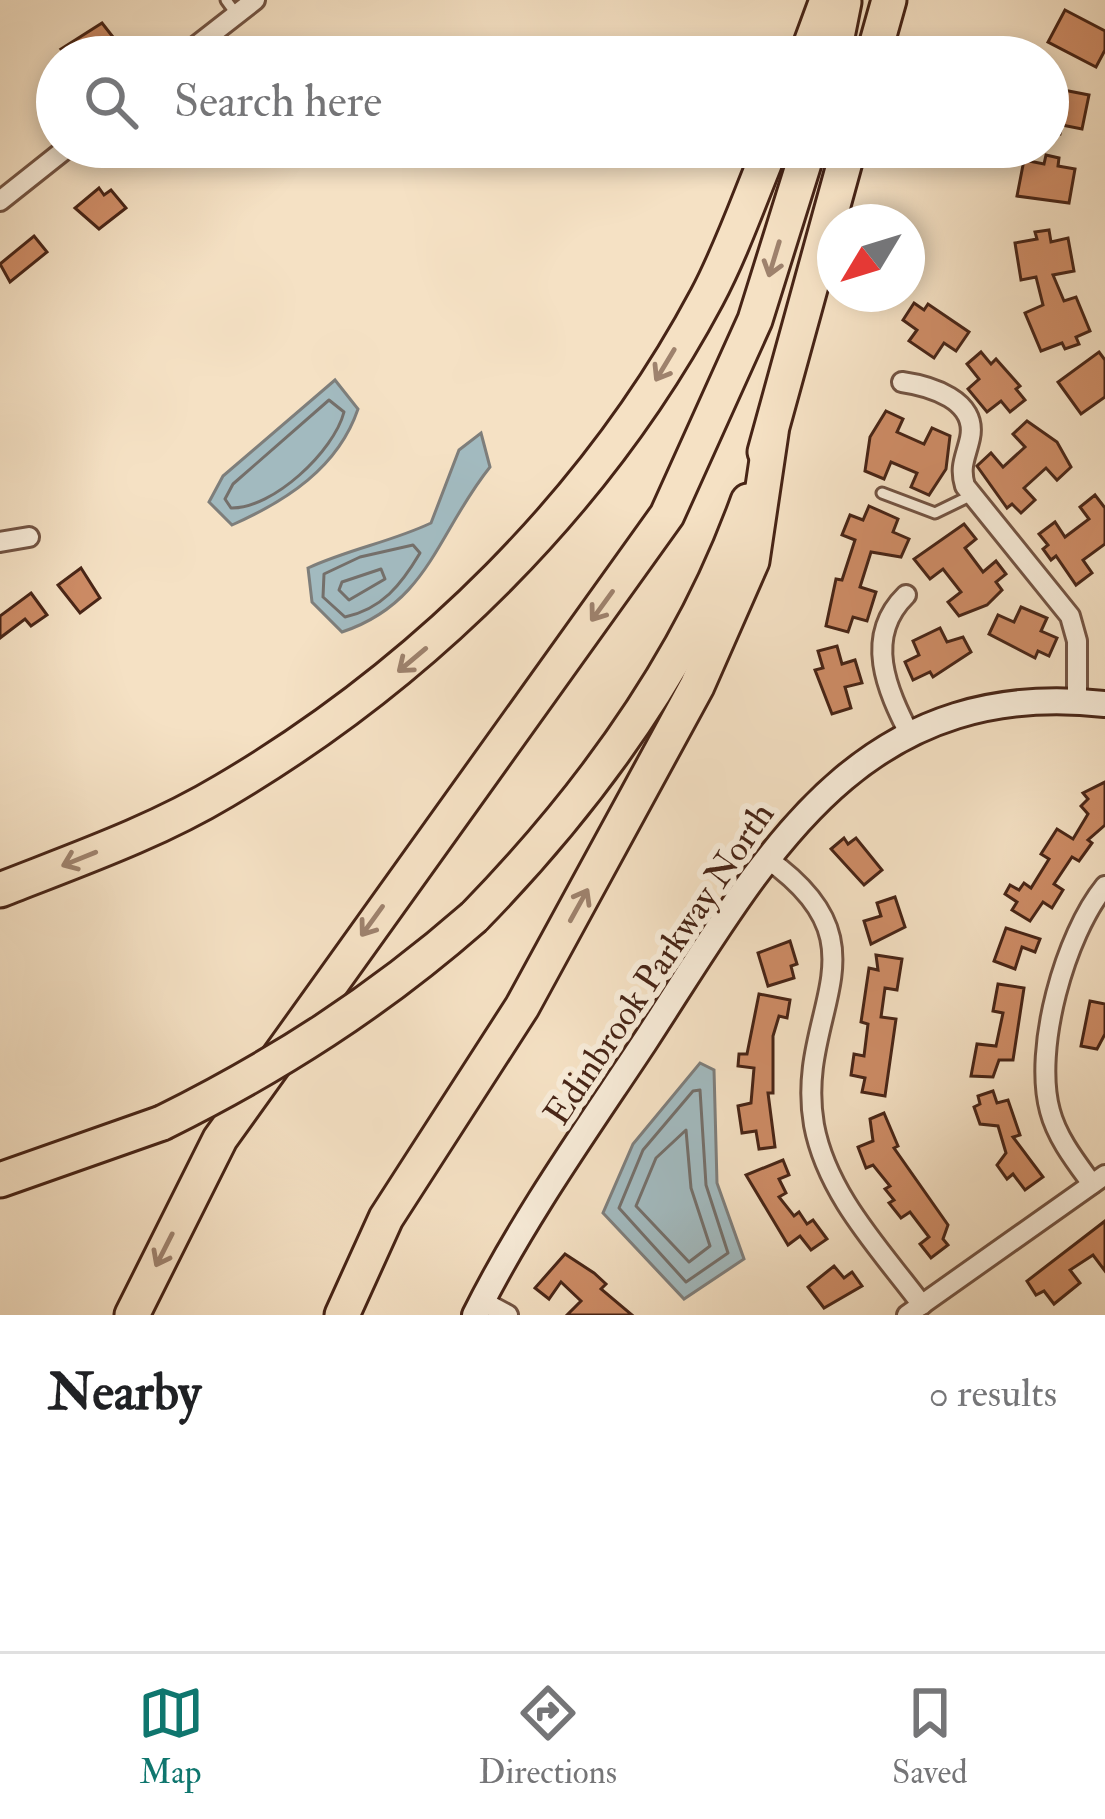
<!DOCTYPE html>
<style>
:root{--surface:#fff;--page:#f2f2f2;--text:#202124;--muted:#757577;--line:#e0e0e0;--accent:#0f766e}
body{margin:0;font-family:"IM FELL Double Pica",serif;background:var(--page);color:var(--text)}
.compass{position:absolute;left:817px;top:204px;width:108px;height:108px;border-radius:50%;background:var(--surface);box-shadow:0 6px 18px #0003;rotate:232deg}
.list{margin:0;padding:0;list-style:none}
h2{display:flex;justify-content:space-between;align-items:center;height:156px;margin:0;padding:0 48px;font-size:51px}
h2 small{font-size:39px;font-weight:400;color:var(--muted)}
.icon{flex:none;width:66px;height:66px;fill:none;stroke:currentColor;stroke-width:2;stroke-linecap:round;stroke-linejoin:round}
.map{position:relative;flex:none;width:1105px;height:1315px;overflow:hidden}
.search{position:absolute;background:var(--surface);box-shadow:0 6px 18px #0003;left:36px;right:36px;top:36px;height:132px;display:flex;align-items:center;gap:30px;box-sizing:border-box;padding:0 42px;border-radius:66px;color:var(--muted);font-size:45px}
.sheet{height:336px;background:var(--surface)}
nav{display:flex;justify-content:space-around;align-items:center;box-sizing:border-box;height:168px;border-top:3px solid var(--line);background:var(--surface);font-size:33px;color:var(--muted)}
nav a{display:grid;justify-items:center;gap:6px}
nav .on{color:var(--accent)}
.map>svg:first-child{display:block}
</style>
<div class="map">
<svg width="1105" height="1315" viewBox="0 0 1105 1315">
<rect width="100%" height="100%" fill="#f5e1c4"/>
<filter id="stains"><feTurbulence type="fractalNoise" baseFrequency=".00167" numOctaves="4"/><feColorMatrix values="0 0 0 0 .2 0 0 0 0 .09 0 0 0 0 .02 0 0 0 .5 -.17"/></filter>
<radialGradient id="worn" r=".72"><stop offset=".6" stop-color="#630" stop-opacity="0"/><stop offset="1" stop-color="#630" stop-opacity=".3"/></radialGradient>
<g fill="#a2babf" stroke="#7e7e7b" stroke-width="3">
<path d="M 335,380 L 358,409 C 338,468 286,501 232,525 L 209,502 L 223,476 Z"/>
<path d="M 481,433 L 490,467 C 437,533 429,603 342,632 L 312,602 L 308,568 C 349,549 391,542 431,523 L 459,450 Z"/>
<path d="M 700,1063 L 714,1070 L 717,1183 L 744,1259 L 684,1299 L 603,1213 L 633,1144 Z"/>
</g>
<g fill="none" stroke-linecap="round" stroke-linejoin="round">
<g stroke="#746f6a" stroke-width="3">
<path d="M 329,400 L 344,412 C 334,451 273,509 231,508 L 225,499 L 233,484 Z"/>
<path d="M 413,545 L 420,553 C 401,585 382,609 345,617 L 323,597 L 324,574 L 360,557 Z"/>
<path d="M 381,569 L 385,579 L 349,600 L 339,590 L 342,582 Z"/>
<path d="M 700,1090 L 706,1185 L 728,1253 L 686,1282 L 619,1208 L 643,1150 L 693,1091 Z"/>
<path d="M 686,1130 L 691,1188 L 710,1246 L 689,1262 L 636,1206 L 656,1158 Z"/>
</g>
</g>
<g fill="#ce8c66" stroke="#472416" stroke-width="3">
<path d="M 1065,10 L 1105,31 L 1105,50 L 1096,67 L 1048,42 Z"/>
<path d="M 102,23 L 120,46 L 108,55 L 100,44 L 84,57 L 68,57 L 61,49 Z"/>
<path d="M 1048,87 L 1089,95 L 1082,129 L 1062,125 L 1060,134 L 1048,131 Z"/>
<path d="M 1046,155 L 1059,158 L 1058,166 L 1075,169 L 1069,203 L 1017,196 L 1024,160 L 1044,164 Z"/>
<path d="M 99,188 L 104,195 L 111,190 L 126,208 L 99,229 L 75,208 Z"/>
<path d="M 1049,230 L 1051,242 L 1068,238 L 1074,271 L 1053,275 L 1064,301 L 1076,297 L 1090,331 L 1076,337 L 1079,344 L 1065,349 L 1062,343 L 1041,351 L 1025,313 L 1043,305 L 1036,277 L 1021,280 L 1015,243 L 1037,239 L 1035,232 Z"/>
<path d="M 34,236 L 47,252 L 10,282 L 0,264 Z"/>
<path d="M 914,303 L 924,310 L 928,304 L 969,332 L 956,351 L 944,343 L 934,358 L 909,341 L 917,330 L 903,320 Z"/>
<path d="M 981,352 L 991,364 L 996,359 L 1020,386 L 1016,389 L 1025,400 L 1010,412 L 1001,401 L 987,412 L 968,389 L 979,379 L 967,364 Z"/>
<path d="M 1099,352 L 1105,360 L 1105,397 L 1081,414 L 1058,382 Z"/>
<path d="M 886,411 L 903,419 L 897,432 L 924,444 L 932,428 L 950,436 L 946,469 L 929,495 L 911,487 L 917,473 L 891,462 L 884,479 L 865,471 L 870,437 Z"/>
<path d="M 1027,421 L 1057,442 L 1071,467 L 1057,480 L 1046,468 L 1024,488 L 1035,500 L 1021,513 L 1012,504 L 1007,508 L 977,466 L 991,453 L 1003,467 L 1025,447 L 1013,434 Z"/>
<path d="M 1095,495 L 1105,508 L 1105,544 L 1083,560 L 1092,573 L 1076,585 L 1056,556 L 1051,560 L 1043,549 L 1048,545 L 1039,534 L 1055,522 L 1065,537 L 1089,519 L 1080,507 Z"/>
<path d="M 869,506 L 898,519 L 893,532 L 909,539 L 901,557 L 871,552 L 860,587 L 876,592 L 867,621 L 853,617 L 848,632 L 826,626 L 836,579 L 842,580 L 855,540 L 842,535 L 850,515 L 863,520 Z"/>
<path d="M 964,524 L 976,539 L 965,548 L 983,572 L 996,561 L 1006,574 L 996,582 L 1002,590 L 987,605 L 959,616 L 948,602 L 961,592 L 943,569 L 930,579 L 914,559 Z"/>
<path d="M 81,568 L 100,598 L 80,613 L 58,585 Z"/>
<path d="M 31,593 L 47,615 L 31,626 L 25,619 L 0,638 L 0,616 Z"/>
<path d="M 1021,607 L 1047,618 L 1041,631 L 1057,638 L 1049,656 L 1038,651 L 1035,658 L 989,634 L 998,615 L 1014,622 Z"/>
<path d="M 940,628 L 947,642 L 963,637 L 971,652 L 933,677 L 930,672 L 913,680 L 905,662 L 919,655 L 913,641 Z"/>
<path d="M 837,646 L 842,664 L 855,660 L 862,683 L 845,687 L 851,708 L 832,714 L 815,670 L 823,668 L 818,651 Z"/>
<path d="M 1105,782 L 1105,825 L 1088,840 L 1092,843 L 1079,861 L 1072,857 L 1054,884 L 1063,890 L 1052,908 L 1043,902 L 1030,921 L 1012,910 L 1017,902 L 1005,894 L 1010,885 L 1019,890 L 1024,883 L 1031,888 L 1049,859 L 1041,854 L 1057,829 L 1073,839 L 1088,814 L 1081,806 L 1088,799 L 1083,793 Z"/>
<path d="M 844,838 L 848,844 L 856,838 L 882,870 L 864,885 L 831,849 Z"/>
<path d="M 895,897 L 905,927 L 871,944 L 864,921 L 881,916 L 877,903 Z"/>
<path d="M 1006,928 L 1040,939 L 1035,952 L 1022,947 L 1015,969 L 994,961 Z"/>
<path d="M 790,941 L 797,964 L 791,966 L 794,978 L 768,986 L 758,953 Z"/>
<path d="M 876,955 L 902,959 L 897,990 L 885,988 L 881,1017 L 896,1019 L 885,1096 L 862,1092 L 865,1078 L 851,1075 L 854,1054 L 864,1056 L 868,1024 L 861,1022 L 869,968 L 878,970 Z"/>
<path d="M 998,984 L 1024,988 L 1013,1060 L 999,1060 L 993,1077 L 971,1076 L 977,1044 L 996,1046 L 1003,1013 L 993,1011 Z"/>
<path d="M 759,994 L 790,1000 L 787,1018 L 779,1016 L 773,1036 L 773,1093 L 768,1093 L 775,1147 L 759,1149 L 756,1131 L 742,1133 L 738,1106 L 751,1103 L 754,1068 L 738,1066 L 739,1054 L 747,1054 Z"/>
<path d="M 1090,1001 L 1105,1004 L 1105,1034 L 1097,1049 L 1081,1046 Z"/>
<path d="M 993,1091 L 997,1103 L 1008,1100 L 1020,1135 L 1013,1137 L 1043,1177 L 1025,1190 L 1013,1174 L 1007,1179 L 997,1165 L 1006,1153 L 998,1126 L 980,1124 L 974,1107 L 980,1104 L 978,1096 Z"/>
<path d="M 884,1113 L 898,1146 L 894,1148 L 948,1225 L 943,1239 L 948,1245 L 931,1258 L 920,1244 L 929,1237 L 910,1212 L 901,1218 L 889,1203 L 894,1200 L 885,1189 L 890,1186 L 873,1165 L 866,1168 L 858,1147 L 873,1141 L 870,1119 Z"/>
<path d="M 783,1160 L 789,1175 L 779,1179 L 786,1193 L 779,1197 L 794,1216 L 799,1212 L 807,1224 L 813,1220 L 827,1239 L 811,1250 L 800,1236 L 788,1245 L 746,1175 Z"/>
<path d="M 1105,1221 L 1105,1271 L 1093,1255 L 1070,1270 L 1080,1283 L 1054,1304 L 1044,1291 L 1036,1295 L 1027,1281 Z"/>
<path d="M 565,1254 L 594,1273 L 606,1284 L 601,1289 L 632,1315 L 567,1315 L 581,1301 L 561,1282 L 549,1299 L 535,1288 Z"/>
<path d="M 834,1266 L 844,1278 L 852,1272 L 862,1286 L 824,1308 L 808,1287 Z"/>
</g>
<g fill="none" stroke-linecap="round" stroke-linejoin="round">
<defs>
<g id="lane">
<path d="M 226,0 L 237,15"/>
<path d="M 882,493 L 935,513 L 972,495"/>
</g>
<g id="street">
<path d="M 182,57 L 255,0"/>
<path d="M 0,201 L 68,147"/>
<path d="M 902,382 C 930,386 978,400 970,438 C 966,457 959,466 965,486 L 1070,616 L 1077,641 L 1077,701"/>
<path d="M 0,542 L 29,537"/>
<path d="M 906,595 C 863,637 887,690 910,735"/>
<path d="M 766,858 C 894,947 794,1011 814,1125 C 827,1195 881,1250 922,1305"/>
<path d="M 1092,1184 C 1076,1162 1057,1138 1050,1111 C 1033,1049 1065,935 1105,886"/>
<path d="M 482,1301 L 508,1315"/>
<path d="M 907,1315 L 1105,1175"/>
</g>
<path id="secondary" d="M 475,1315 C 523,1219 585,1132 644,1043 C 761,864 854,676 1105,704"/>
<g id="highway">
<path d="M 806,57 L 827,0"/>
<path d="M 833,57 L 844,2"/>
<path d="M 873,57 L 889,0"/>
<path d="M 765,452 L 849,147"/>
<path d="M 0,890 C 76,860 154,833 224,791 C 422,674 598,502 707,297 C 732,250 750,197 771,147"/>
<path d="M 474,917 C 591,797 691,660 748,501"/>
<path d="M 0,1180 L 162,1123"/>
<path d="M 132,1315 L 220,1139 L 667,515 L 755,320 L 809,147"/>
<path d="M 342,1315 L 386,1218 L 522,1007 L 697,686 L 752,561 L 771,433"/>
</g>
</defs>
<use href="#lane" stroke="#725342" stroke-width="15"/>
<use href="#street" stroke="#725342" stroke-width="24"/>
<use href="#secondary" stroke="#472416" stroke-width="30"/>
<use href="#highway" stroke="#472416" stroke-width="39"/>
<use href="#lane" stroke="#f8ecd9" stroke-width="9"/>
<use href="#street" stroke="#f8ecd9" stroke-width="18"/>
<use href="#secondary" stroke="#f8ecd9" stroke-width="24"/>
<use href="#highway" stroke="#f5e1c4" stroke-width="33"/>
<defs>
<path id="highway-bridge" d="M 162,1123 C 277,1066 377,1002 474,917"/>
</defs>
<use href="#highway-bridge" stroke="#472416" stroke-width="39" stroke-linecap="butt"/>
<use href="#highway-bridge" stroke="#f5e1c4" stroke-width="33"/>
</g>
<defs><path id="oneway-shaft" d="M-6 0H5M1.5-3L5.5 0L1.5 3" fill="none" stroke-width="1.6" stroke-linecap="round" stroke-linejoin="round" transform="scale(3)"/></defs>
<g stroke="#9e826d">
<use href="#oneway-shaft" transform="translate(774 259) rotate(107)"/>
<use href="#oneway-shaft" transform="translate(665 365) rotate(121)"/>
<use href="#oneway-shaft" transform="translate(602 606) rotate(126)"/>
<use href="#oneway-shaft" transform="translate(412 660) rotate(140)"/>
<use href="#oneway-shaft" transform="translate(79 859) rotate(158)"/>
<use href="#oneway-shaft" transform="translate(579 905) rotate(-61)"/>
<use href="#oneway-shaft" transform="translate(372 921) rotate(126)"/>
<use href="#oneway-shaft" transform="translate(164 1250) rotate(117)"/>
</g>
<g text-anchor="middle" stroke-width="12" stroke-linejoin="round" paint-order="stroke">
<g font-size="36" fill="#472416" stroke="#f8ecd9">
<text transform="translate(658 963) rotate(-56)" y="13">Edinbrook Parkway North</text>
</g>
</g>
<rect width="100%" height="100%" filter="url(#stains)"/>
<rect width="100%" height="100%" fill="url(#worn)"/>
</svg>
<svg class="compass" viewBox="-18 -18 36 36"><path d="M0-13l5 13h-10z" fill="#e53935"/><path d="M0 13l5-13h-10z" fill="#757577"/></svg>
<div class="search"><svg class="icon" aria-label="search" viewBox="0 0 24 24"><circle cx="10" cy="10" r="6"/><path d="M15 15l6 6"/></svg>Search here</div>
</div>
<section class="sheet">
<h2>Nearby<small>0 results</small></h2>
<ul class="list">
</ul>
</section>
<nav>
<a class="on"><svg class="icon" aria-label="map" viewBox="0 0 24 24"><path d="M3 6l6-2 6 2 6-2v14l-6 2-6-2-6 2zM9 4v14M15 6v14"/></svg>Map</a>
<a><svg class="icon" aria-label="directions" viewBox="0 0 24 24"><path d="M12 3l9 9-9 9-9-9zM9 14v-3h6M13 9l2 2-2 2"/></svg>Directions</a>
<a><svg class="icon" aria-label="saved" viewBox="0 0 24 24"><path d="M7 4h10v16l-5-4-5 4z"/></svg>Saved</a>
</nav>
